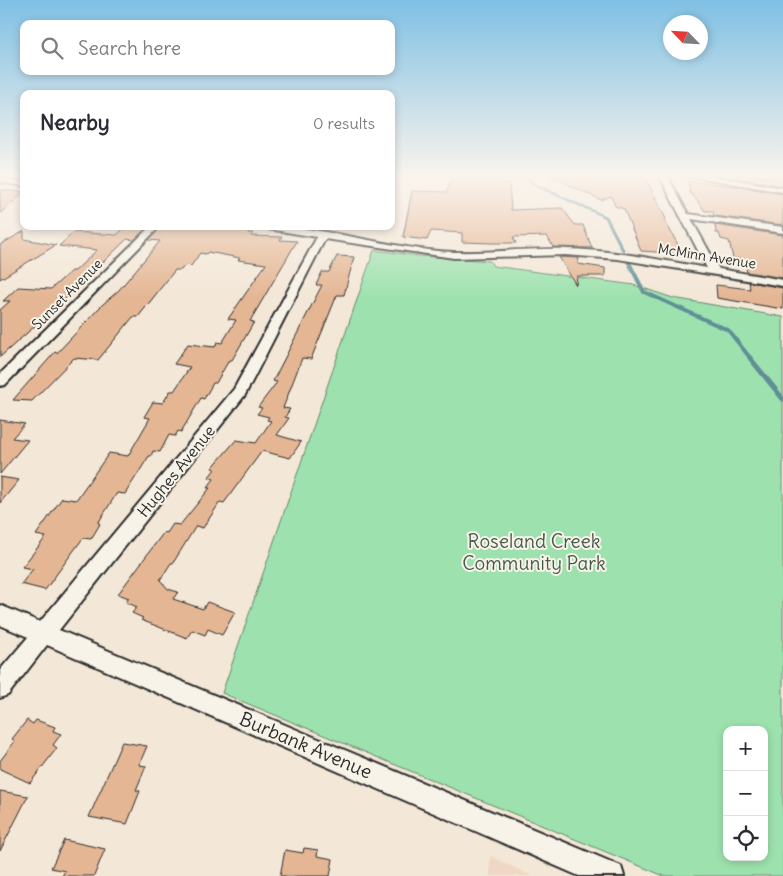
<!DOCTYPE html>
<meta charset="utf-8">
<style>
:root{--surface:#fff;--page:#f2f2f3;--text:#2b2b33;--muted:#7c7c81;--line:#e1e1e2}
body{margin:0;font-family:Delius,sans-serif;background:var(--page);color:var(--text)}
.controls{position:absolute;right:15px;bottom:15px;display:grid;overflow:hidden;border-radius:10px;box-shadow:0 2px 8px #0003}
.controls button{width:45px;height:45px;display:grid;place-items:center;padding:0;border:0;border-bottom:1px solid var(--line);background:var(--surface);color:var(--text);font:25px sans-serif}
.compass{position:absolute;left:663px;top:15px;width:45px;height:45px;border-radius:50%;background:var(--surface);box-shadow:0 2px 8px #0003;rotate:295deg}
.list{margin:0;padding:0;list-style:none}
h2{display:flex;justify-content:space-between;align-items:center;height:65px;margin:0;padding:0 20px;font-size:21px}
h2 small{font-size:16px;font-weight:400;color:var(--muted)}
.icon{flex:none;width:28px;height:28px;fill:none;stroke:currentColor;stroke-width:2;stroke-linecap:round;stroke-linejoin:round}
.map{position:relative;flex:none;width:783px;height:876px;overflow:hidden}
.search{position:absolute;background:var(--surface);box-shadow:0 2px 8px #0003;left:20px;top:20px;width:375px;height:55px;display:flex;align-items:center;gap:12px;box-sizing:border-box;padding:0 18px;border-radius:10px;color:var(--muted);font-size:19px}
.panel{position:absolute;background:var(--surface);box-shadow:0 2px 8px #0003;left:20px;top:90px;width:375px;height:140px;border-radius:10px}
.map>svg:first-child{display:block}
</style>
<div class="map">
<svg width="783" height="876" viewBox="0 0 783 876">
<rect width="100%" height="100%" fill="#f3e7d7"/>
<filter id="ink" filterUnits="userSpaceOnUse"><feTurbulence type="fractalNoise" baseFrequency=".02" numOctaves="2"/><feDisplacementMap in="SourceGraphic" scale="10" xChannelSelector="R" yChannelSelector="G"/><feConvolveMatrix kernelMatrix="1 2 1 2 8 2 1 2 1" color-interpolation-filters="sRGB"/></filter>
<g filter="url(#ink)">
<path fill="#eed8c3" d="M 490,856 L 532,876 L 490,876 Z"/>
<path fill="#9de2ae" stroke="#64866c" fill-rule="evenodd" d="M 374,250 L 419,256 L 490,261 L 493,266 L 634,285 L 673,298 L 783,317 L 783,876 L 664,876 L 222,693 ZM 727,730 L 764,730 L 764,857 L 727,857 Z"/>
<g fill="none" stroke-linecap="round" stroke-linejoin="round">
<path stroke="#5f8f96" stroke-width="3" d="M 524,175 L 535,185 L 606,217 L 626,256"/>
<path stroke="#5f8f96" stroke-width="4" d="M 625,255 L 644,292 L 728,330 L 751,359"/>
<path stroke="#5f8f96" stroke-width="5" d="M 750,358 L 783,399"/>
</g>
<g fill="#e4b694" stroke="#2b2b2b">
<path d="M 453,175 L 500,176 L 502,183 L 509,183 L 511,210 L 562,208 L 575,225 L 583,225 L 592,248 L 553,247 L 547,236 L 513,237 L 516,243 L 492,243 L 462,242 L 462,233 L 431,231 L 427,240 L 403,237 L 412,191 L 447,192 Z"/>
<path d="M 548,175 L 637,175 L 638,178 L 646,179 L 666,219 L 664,219 L 683,254 L 641,251 L 624,209 L 615,206 L 611,196 L 601,200 Z"/>
<path d="M 736,175 L 783,177 L 783,186 L 736,178 Z"/>
<path d="M 688,181 L 735,186 L 783,194 L 783,225 L 714,216 L 713,211 L 705,211 L 692,194 L 690,193 Z"/>
<path d="M 0,190 L 24,192 L 0,214 Z"/>
<path d="M 715,225 L 783,235 L 783,278 L 747,272 L 744,260 L 733,258 L 729,241 L 721,239 L 719,233 L 716,233 Z"/>
<path d="M 126,226 L 148,226 L 134,240 L 127,239 L 38,325 L 36,325 L 0,357 L 0,310 L 10,301 L 3,301 L 18,287 L 51,289 L 71,271 L 75,271 L 97,250 L 59,246 L 74,232 L 117,235 Z"/>
<path d="M 162,226 L 219,226 L 218,228 L 249,230 L 248,233 L 253,233 L 251,236 L 282,237 L 280,240 L 297,241 L 250,321 L 254,322 L 232,360 L 229,360 L 216,383 L 213,383 L 204,399 L 201,398 L 181,432 L 178,431 L 175,436 L 169,435 L 160,452 L 153,451 L 151,456 L 149,456 L 125,494 L 117,493 L 98,523 L 100,524 L 91,539 L 83,538 L 45,590 L 21,584 L 33,569 L 22,567 L 46,537 L 36,535 L 62,498 L 76,500 L 109,453 L 128,456 L 150,418 L 144,417 L 153,402 L 163,403 L 170,391 L 174,391 L 190,367 L 174,364 L 188,344 L 215,347 L 217,342 L 222,343 L 236,320 L 228,319 L 266,264 L 238,260 L 240,258 L 208,252 L 206,254 L 200,253 L 191,266 L 185,265 L 181,270 L 175,270 L 138,317 L 133,317 L 98,360 L 74,358 L 32,401 L 13,400 L 55,352 L 57,353 L 102,305 L 119,290 L 160,241 L 149,240 Z"/>
<path d="M 24,231 L 24,239 L 56,245 L 0,279 L 0,245 Z"/>
<path d="M 337,256 L 354,257 L 344,295 L 337,295 L 311,359 L 302,358 L 283,408 L 290,409 L 285,417 L 289,418 L 277,435 L 301,442 L 290,458 L 262,451 L 224,503 L 220,502 L 203,528 L 196,526 L 173,563 L 171,563 L 160,580 L 168,589 L 178,592 L 173,599 L 203,609 L 207,602 L 235,612 L 222,635 L 208,629 L 205,635 L 192,630 L 187,638 L 141,620 L 143,618 L 132,613 L 137,607 L 126,602 L 129,598 L 118,594 L 164,532 L 167,533 L 173,524 L 180,525 L 210,488 L 207,488 L 214,479 L 209,477 L 215,469 L 212,468 L 236,440 L 256,443 L 271,421 L 267,420 L 269,417 L 257,414 L 262,408 L 258,407 L 277,382 L 273,381 L 322,285 L 316,285 L 322,272 L 329,272 Z"/>
<path d="M 559,257 L 579,258 L 578,264 L 605,268 L 605,276 L 577,276 L 576,285 Z"/>
<path d="M 749,282 L 783,288 L 783,309 L 717,298 L 716,285 L 750,289 Z"/>
<path d="M 0,420 L 25,424 L 12,438 L 28,440 L 0,474 Z"/>
<path d="M 0,477 L 19,480 L 0,503 Z"/>
<path d="M 27,720 L 33,724 L 36,720 L 55,727 L 53,731 L 61,734 L 53,745 L 57,748 L 30,783 L 0,769 L 0,761 L 15,741 L 12,739 Z"/>
<path d="M 122,742 L 147,746 L 139,765 L 146,766 L 136,790 L 140,791 L 127,824 L 89,817 Z"/>
<path d="M 0,791 L 28,796 L 0,851 Z"/>
<path d="M 64,840 L 105,849 L 94,876 L 62,876 L 65,871 L 51,868 Z"/>
<path d="M 304,848 L 318,850 L 317,856 L 333,859 L 330,876 L 280,876 L 285,850 L 303,853 Z"/>
</g>
<g fill="none" stroke-linecap="round" stroke-linejoin="round">
<defs>
<g id="minor">
<path d="M 659,175 L 667,175 L 688,214 L 783,227 L 783,233 L 691,219 L 719,269 L 783,280 L 783,286 L 618,259 L 565,255 L 454,258 L 325,239 L 245,395 L 59,630 L 621,866 L 624,876 L 579,876 L 47,645 L 8,695 L 0,698 L 0,670 L 28,637 L 0,625 L 0,605 L 40,622 L 234,389 L 317,237 L 268,229 L 264,226 C 328,226 391,250 455,252 C 491,253 528,248 565,249 C 613,250 660,260 707,268 Z"/>
<path d="M 685,175 L 705,175 L 783,188 L 783,192 Z"/>
<path d="M 0,178 L 24,182 L 24,186 L 0,182 Z"/>
<path d="M 151,226 L 160,226 L 5,385 L 0,386 L 0,374 Z"/>
</g>
</defs>
<use href="#minor" stroke="#2b2b2b" stroke-width="4"/>
<use href="#minor" fill="#f7f3e8" fill-rule="evenodd"/>
</g>
</g>
<linearGradient id="sky" x2="0" y2="1"><stop stop-color="#7fc0e4"/><stop offset="0.59" stop-color="#faf4ed"/><stop offset="1" stop-color="#faf4ed" stop-opacity="0"/></linearGradient>
<rect width="783" height="298" fill="url(#sky)"/>
<g text-anchor="middle" stroke-width="4" stroke-linejoin="round" paint-order="stroke">
<g font-size="14" fill="#2b2b2b" stroke="#f7f3e8">
<text transform="translate(707 256) rotate(9)" y="5">McMinn Avenue</text>
<text transform="translate(67 294) rotate(-45)" y="5">Sunset Avenue</text>
</g>
<g font-size="16" fill="#2b2b2b" stroke="#f7f3e8">
<text transform="translate(176 471) rotate(-51)" y="6">Hughes Avenue</text>
</g>
<g font-size="19" fill="#48594c" stroke="#f7f3e8">
<text x="534" y="548">Roseland Creek<tspan x="534" dy="22">Community Park</tspan></text>
</g>
<g font-size="19" fill="#2b2b2b" stroke="#f7f3e8">
<text transform="translate(306 745) rotate(23)" y="7">Burbank Avenue</text>
</g>
</g>
</svg>
<div class="controls">
<button>+</button>
<button>−</button>
<button><svg class="icon" aria-label="locate" viewBox="0 0 24 24"><circle cx="12" cy="12" r="6"/><path d="M12 2v4M12 18v4M2 12h4M18 12h4"/></svg></button>
</div>
<svg class="compass" viewBox="-18 -18 36 36"><path d="M0-13l5 13h-10z" fill="#e53935"/><path d="M0 13l5-13h-10z" fill="#7c7c81"/></svg>
<div class="search"><svg class="icon" aria-label="search" viewBox="0 0 24 24"><circle cx="10" cy="10" r="6"/><path d="M15 15l6 6"/></svg>Search here</div>
<section class="panel">
<h2>Nearby<small>0 results</small></h2>
<ul class="list">
</ul>
</section>
</div>
